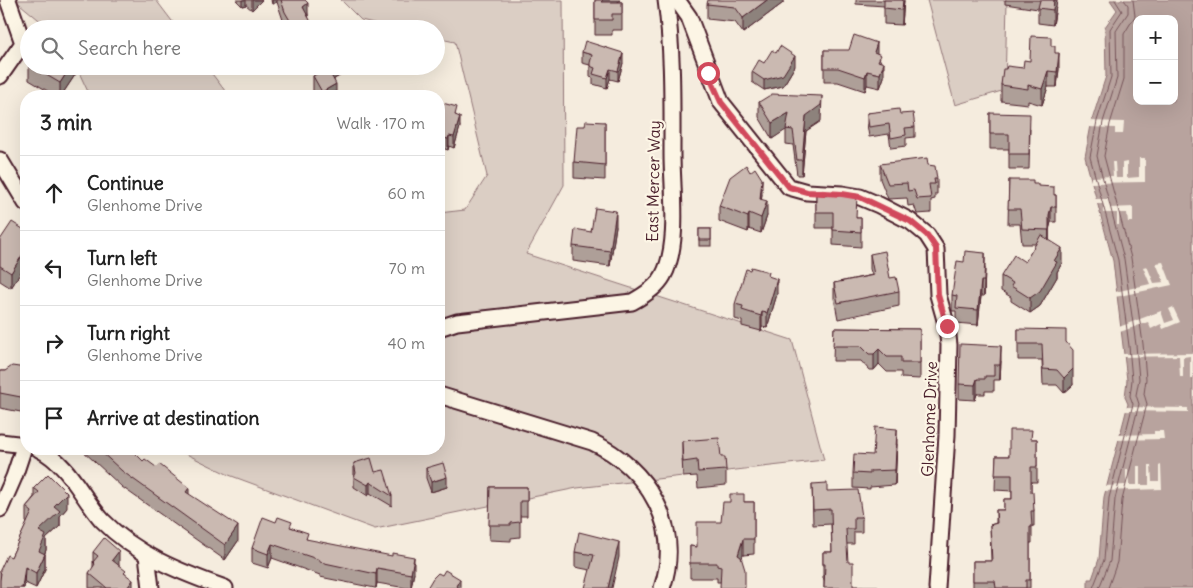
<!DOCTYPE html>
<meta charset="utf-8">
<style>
:root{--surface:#fff;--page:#f2f2f2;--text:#222;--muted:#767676;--line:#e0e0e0}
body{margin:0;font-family:Delius,sans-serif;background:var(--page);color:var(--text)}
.controls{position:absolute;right:15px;top:15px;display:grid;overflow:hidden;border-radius:10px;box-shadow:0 5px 20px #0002}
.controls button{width:45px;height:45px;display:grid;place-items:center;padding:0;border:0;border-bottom:1px solid var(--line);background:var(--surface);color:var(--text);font:25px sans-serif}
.stop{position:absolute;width:15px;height:15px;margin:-11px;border:4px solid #d1495b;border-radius:50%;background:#fff}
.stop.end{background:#d1495b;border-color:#fff;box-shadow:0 1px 5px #0008}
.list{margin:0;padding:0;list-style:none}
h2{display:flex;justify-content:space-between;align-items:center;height:65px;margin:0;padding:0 20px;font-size:21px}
h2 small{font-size:16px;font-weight:400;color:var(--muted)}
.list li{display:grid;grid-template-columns:32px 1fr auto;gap:15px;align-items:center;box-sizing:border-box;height:75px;padding:0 20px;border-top:1px solid var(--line)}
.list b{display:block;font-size:19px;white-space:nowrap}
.list p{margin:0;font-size:16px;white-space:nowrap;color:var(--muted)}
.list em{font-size:16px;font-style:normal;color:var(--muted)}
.icon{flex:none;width:28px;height:28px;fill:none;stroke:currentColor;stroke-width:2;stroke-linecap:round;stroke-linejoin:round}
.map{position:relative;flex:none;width:1193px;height:588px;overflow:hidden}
.search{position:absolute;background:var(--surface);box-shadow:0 5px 20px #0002;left:20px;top:20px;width:425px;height:55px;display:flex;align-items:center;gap:12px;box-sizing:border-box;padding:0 18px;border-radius:28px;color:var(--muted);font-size:19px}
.panel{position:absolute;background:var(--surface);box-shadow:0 5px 20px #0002;left:20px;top:90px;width:425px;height:365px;border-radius:20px}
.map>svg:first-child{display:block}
</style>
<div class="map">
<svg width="1193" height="588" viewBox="0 0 1193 588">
<rect width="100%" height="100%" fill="#f5ecde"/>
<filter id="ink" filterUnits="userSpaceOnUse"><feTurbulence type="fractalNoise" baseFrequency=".02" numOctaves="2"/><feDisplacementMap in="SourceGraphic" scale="10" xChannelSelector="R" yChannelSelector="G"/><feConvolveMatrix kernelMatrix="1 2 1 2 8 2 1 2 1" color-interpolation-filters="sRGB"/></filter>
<g filter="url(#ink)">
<g fill="#dbcec4" stroke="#927678">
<path d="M 15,0 L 156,0 L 178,29 L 50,29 Z"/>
<path d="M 341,0 L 563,0 L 564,185 L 526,254 L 792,340 L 824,460 L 577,488 L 375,529 L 229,475 L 176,449 L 439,449 L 439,213 L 465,210 L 487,176 L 455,42 L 436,38 L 436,29 L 398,29 L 361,20 Z"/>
<path d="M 927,0 L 1007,0 L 1005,90 L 955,105 Z"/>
<path d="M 76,66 L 206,66 L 229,96 L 90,96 Z"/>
</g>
<path fill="#b8a39e" stroke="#8c6e70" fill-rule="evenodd" d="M 1110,0 L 1193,0 L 1193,588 L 1088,588 L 1088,579 L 1092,579 L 1099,559 L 1104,497 L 1128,404 L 1125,397 L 1127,380 L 1113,261 L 1085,157 L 1092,120 L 1106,76 L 1105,27 L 1117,10 ZM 1137,19 L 1174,19 L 1174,101 L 1137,101 Z"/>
<g fill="#f5ecde">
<path d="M 1089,121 L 1124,122 L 1123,134 L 1115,134 L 1115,128 L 1088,127 Z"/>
<path d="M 1139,158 L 1145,158 L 1145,182 L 1091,183 L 1091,177 L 1113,176 L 1112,162 L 1115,162 L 1116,178 L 1122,178 L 1122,163 L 1127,162 L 1127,178 L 1139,177 Z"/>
<path d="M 1094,199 L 1109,199 L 1110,208 L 1133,207 L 1133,222 L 1128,222 L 1127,213 L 1119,213 L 1119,225 L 1117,225 L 1117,213 L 1103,213 L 1103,204 L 1095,204 Z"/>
<path d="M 1163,262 L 1172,285 L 1115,297 L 1115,292 L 1150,284 L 1143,267 L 1147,266 L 1154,283 L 1164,282 L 1156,263 Z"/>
<path d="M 1173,307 L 1180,322 L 1163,329 L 1161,324 L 1151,329 L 1148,322 L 1120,332 L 1119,327 L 1161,311 L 1165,323 L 1174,320 L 1169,309 Z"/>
<path d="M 1193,353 L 1193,378 L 1190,378 L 1190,356 L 1183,357 L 1183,377 L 1180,377 L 1179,356 L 1123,357 L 1122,354 Z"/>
<path d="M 1125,407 L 1188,408 L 1188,412 L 1124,411 Z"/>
<path d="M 1154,431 L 1163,431 L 1164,439 L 1116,440 L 1117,435 L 1154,434 Z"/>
<path d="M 1149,465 L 1151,465 L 1152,481 L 1159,481 L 1159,466 L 1161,465 L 1162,489 L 1103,491 L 1104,486 L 1126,485 L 1126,469 L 1128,469 L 1129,485 L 1137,485 L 1137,466 L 1140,466 L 1140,485 L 1149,485 Z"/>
</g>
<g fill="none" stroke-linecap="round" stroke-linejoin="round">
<g stroke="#765459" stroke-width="1">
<path d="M 1093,588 L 1104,560 L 1109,498 L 1133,404 L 1130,396 L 1132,380 L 1129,346 L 1118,260 L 1090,157 L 1097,121 L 1111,77 L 1110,29 L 1122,11 L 1115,0"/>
<path d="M 1099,588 L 1110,561 L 1115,499 L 1139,404 L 1136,395 L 1139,379 L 1136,345 L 1124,259 L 1097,156 L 1103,122 L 1117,78 L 1116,31 L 1128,13 L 1128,5 L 1124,0"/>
<path d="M 1108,588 L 1117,562 L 1122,500 L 1147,404 L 1144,394 L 1146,379 L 1143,344 L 1131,258 L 1104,156 L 1110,124 L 1124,79 L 1124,34 L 1135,16 L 1133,0"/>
</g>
<defs>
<g id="minor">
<path d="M 677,0 L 689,17 L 721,102 L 789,187 L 807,192 L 842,194 L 860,197 L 879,205 L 910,221 L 927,235 L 936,249 L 938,295 L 947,327 L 949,345 L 947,435 L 937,588"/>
<path d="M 0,76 L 23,43 L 8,0"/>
<path d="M 0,160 L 26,203"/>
<path d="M 439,328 L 457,322 L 632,302 C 643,296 657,287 663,276 C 680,246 672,189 672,155 C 672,104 673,51 666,0"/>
<path d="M 439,395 L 592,442 C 648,468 683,527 662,588"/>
<path d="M 0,442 L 26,445"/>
<path d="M 39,449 C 69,464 81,496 102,520 C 136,555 180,572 225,588"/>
<path d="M 0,509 L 14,477 L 25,444"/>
<path d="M 147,555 L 151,588"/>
</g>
</defs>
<use href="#minor" stroke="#4a1f2b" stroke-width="19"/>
<use href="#minor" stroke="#fcf5e5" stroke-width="15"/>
</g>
<g fill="#ae9f98" stroke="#4a1f2b">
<path d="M 236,0 L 262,0 L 252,10 L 246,5 L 242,6 Z"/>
<path d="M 271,0 L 305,0 L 311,29 L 286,29 L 277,2 L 272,4 Z"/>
<path d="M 595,0 L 622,2 L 622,30 L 612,30 L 612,35 L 595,35 Z"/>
<path d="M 783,0 L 783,3 L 743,33 L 735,22 L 707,19 L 707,4 Z"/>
<path d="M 856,0 L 904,0 L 902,25 L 884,24 L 884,6 L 856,4 Z"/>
<path d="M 1005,0 L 1057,0 L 1053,25 L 1038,23 L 1038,9 L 1005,4 Z"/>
<path d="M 1051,46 L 1055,53 L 1059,69 L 1057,87 L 1048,87 L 1042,105 L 1028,101 L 1028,104 L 1001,101 L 1001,85 L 1006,69 L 1023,68 L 1030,61 Z"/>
<path d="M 824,50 L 877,53 L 881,62 L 884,77 L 880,88 L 867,85 L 865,91 L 838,82 L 824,82 Z"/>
<path d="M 582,52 L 623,63 L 618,81 L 610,79 L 607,88 L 593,84 L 593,78 L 590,77 L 590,65 L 582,63 Z"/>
<path d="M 764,63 L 795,66 L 783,86 L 764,90 L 752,82 L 752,72 Z"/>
<path d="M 29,66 L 81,66 L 61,96 L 56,96 L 29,80 Z"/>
<path d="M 321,66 L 350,66 L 350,70 L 334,79 L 336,96 L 316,96 L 313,91 L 313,76 L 323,70 Z"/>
<path d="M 759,102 L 821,121 L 806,131 L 802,175 L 797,175 L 793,145 L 786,144 L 786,129 L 772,139 L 759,117 Z"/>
<path d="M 439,103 L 457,116 L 460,127 L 454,148 L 449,146 L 448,150 L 439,147 Z"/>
<path d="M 867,113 L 900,114 L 915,127 L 915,137 L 906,138 L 906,146 L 891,148 L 889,134 L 869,137 L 867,124 Z"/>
<path d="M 990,113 L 1030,129 L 1029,169 L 1009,169 L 1009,149 L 990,149 Z"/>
<path d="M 605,122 L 605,180 L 574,178 L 574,162 L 585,126 Z"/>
<path d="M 880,164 L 937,179 L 937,194 L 935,194 L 935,199 L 931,200 L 931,213 L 917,214 L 914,205 L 908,206 L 907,198 L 888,199 L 880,179 Z"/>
<path d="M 1009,180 L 1033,184 L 1054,195 L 1056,195 L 1056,222 L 1051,222 L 1049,230 L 1049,240 L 1062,263 L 1057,272 L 1057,277 L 1040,306 L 1030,313 L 1011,301 L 1011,297 L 1001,291 L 1001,276 L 1025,262 L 1036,244 L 1022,244 L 1020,224 L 1008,224 Z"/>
<path d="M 762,194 L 761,199 L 767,216 L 761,233 L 749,229 L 748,232 L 719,221 L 719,206 Z"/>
<path d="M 816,194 L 857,218 L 861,218 L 861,247 L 833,245 L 833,228 L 816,228 Z"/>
<path d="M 616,226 L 610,266 L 573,261 L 573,246 L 591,232 Z"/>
<rect x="699" y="229" width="12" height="17"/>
<path d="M 26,231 L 26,264 L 11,288 L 0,281 L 0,240 Z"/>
<path d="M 870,254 L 899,291 L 899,306 L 838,319 L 834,298 L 834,283 L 872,275 L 870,269 Z"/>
<path d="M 985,268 L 984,296 L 981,296 L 978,325 L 956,323 L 956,311 L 952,311 L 952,295 Z"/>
<path d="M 769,276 L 777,294 L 767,328 L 762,327 L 761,331 L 742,326 L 742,321 L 735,319 L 735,304 Z"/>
<path d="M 834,328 L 920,329 L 920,379 L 901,378 L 901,372 L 887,372 L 879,364 L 874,370 L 869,370 L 861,361 L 833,361 Z"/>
<path d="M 1018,329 L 1066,342 L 1073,385 L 1064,393 L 1057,385 L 1043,385 L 1042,360 L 1018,360 Z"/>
<path d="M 1001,361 L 1000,380 L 994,380 L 994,391 L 985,391 L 985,394 L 977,394 L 975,400 L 959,399 L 959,384 Z"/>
<path d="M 26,368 L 26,413 L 0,408 L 0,371 L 5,371 Z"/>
<path d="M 1032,439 L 1037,439 L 1037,482 L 1031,482 L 1031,492 L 1034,511 L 1034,526 L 1032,526 L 1032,543 L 1030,543 L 1030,588 L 973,588 L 973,561 L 991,561 L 990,525 L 996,523 L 996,510 L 1004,510 L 1004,499 L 1012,499 L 1012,491 L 995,490 L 996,456 L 1009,456 Z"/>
<path d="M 682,441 L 721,457 L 726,470 L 726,485 L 698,488 L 697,476 L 683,477 L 682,456 Z"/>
<path d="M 897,444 L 895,485 L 870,487 L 870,489 L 853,488 L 853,473 L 873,455 Z"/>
<path d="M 81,449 L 131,449 L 143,461 L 189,495 L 238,541 L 225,560 L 122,487 Z"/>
<path d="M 354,463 L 375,472 L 392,496 L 392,506 L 370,493 L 368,496 L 354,487 Z"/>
<path d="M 426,468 L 447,487 L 431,492 L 426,478 Z"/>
<path d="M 812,484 L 827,491 L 862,517 L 862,532 L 854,532 L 854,544 L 847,544 L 824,588 L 824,579 L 823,579 L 823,552 L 832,552 L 831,524 L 813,525 Z"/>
<path d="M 490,487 L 527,487 L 527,516 L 520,516 L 520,537 L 511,538 L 511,541 L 489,540 Z"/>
<path d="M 34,488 L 67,508 L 60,516 L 60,526 L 46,539 L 46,550 L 45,553 L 45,569 L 36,588 L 25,583 L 24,588 L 0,588 L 0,570 L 11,557 L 27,523 L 26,522 L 26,507 L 34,497 Z"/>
<path d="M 744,502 L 754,502 L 754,554 L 743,555 L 741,558 L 720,582 L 717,582 L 717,578 L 690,578 L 690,546 L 697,547 L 721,522 Z"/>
<path d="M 292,527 L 308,540 L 414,572 L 411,588 L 406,588 L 377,583 L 376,588 L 375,588 L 320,577 L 320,575 L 272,558 L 268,568 L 252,563 L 252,548 Z"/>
<path d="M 93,552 L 119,566 L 126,575 L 127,588 L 89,588 L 89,573 L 93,568 Z"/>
<path d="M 575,552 L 619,557 L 590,570 L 575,567 Z"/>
</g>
<g fill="#8d827c" stroke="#4a1f2b">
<path d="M 242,0 L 246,0 L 246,5 L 242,6 Z"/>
<path d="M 252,0 L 262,0 L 252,10 Z"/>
<path d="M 272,0 L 277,0 L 277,2 L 272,4 Z"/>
<path d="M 603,0 L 620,0 L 601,17 L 601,2 Z"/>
<path d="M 767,0 L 783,0 L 783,3 L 743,33 L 743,18 Z"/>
<path d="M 903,0 L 904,0 L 902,25 L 902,10 Z"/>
<path d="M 1054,0 L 1057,0 L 1053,25 L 1053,10 Z"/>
<path d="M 308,3 L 308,18 L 303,7 Z"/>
<path d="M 311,22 L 311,29 L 298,29 Z"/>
<path d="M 877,43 L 877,57 L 874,52 Z"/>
<path d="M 623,53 L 623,63 L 618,81 L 618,71 Z"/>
<path d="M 1059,53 L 1059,69 L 1057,87 L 1057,72 Z"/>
<path d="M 795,56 L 795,66 L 783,86 L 764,90 L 764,80 Z"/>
<path d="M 884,63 L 884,77 L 880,88 L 880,74 Z"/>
<path d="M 71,66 L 81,66 L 61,96 L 60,96 L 60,83 Z"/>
<path d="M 329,66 L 350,66 L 350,70 L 329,82 Z"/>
<path d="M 610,69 L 610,79 L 607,88 L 607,78 Z"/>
<path d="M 867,71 L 867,85 L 865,91 L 865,77 Z"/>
<path d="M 1048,71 L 1048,87 L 1042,105 L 1042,89 Z"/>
<path d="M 336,84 L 336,96 L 322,96 L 322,92 Z"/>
<path d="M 822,96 L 821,121 L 806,131 L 802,175 L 802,160 L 806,116 Z"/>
<path d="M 789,113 L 789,128 L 772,139 L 772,123 Z"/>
<path d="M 460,117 L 460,127 L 454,148 L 454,137 Z"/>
<path d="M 449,136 L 449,146 L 448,150 L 448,139 Z"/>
<path d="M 762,179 L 762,194 L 760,214 L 760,199 Z"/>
<path d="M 767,201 L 767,216 L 761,233 L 761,218 Z"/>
<path d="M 1051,207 L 1051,222 L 1049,230 L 1049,245 L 1049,215 Z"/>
<path d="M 616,211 L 616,226 L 610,266 L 610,251 Z"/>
<path d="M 749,213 L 749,229 L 748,232 L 748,217 Z"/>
<path d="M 1062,248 L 1062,263 L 1057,272 L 1057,277 L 1040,306 L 1030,313 L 1030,298 Z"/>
<path d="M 26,249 L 26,264 L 11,288 L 11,273 Z"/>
<path d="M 985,253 L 985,268 L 984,296 L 984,281 Z"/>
<path d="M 777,279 L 777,294 L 767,328 L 767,313 Z"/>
<path d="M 981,281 L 981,296 L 978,325 L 978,310 Z"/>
<path d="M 762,312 L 762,327 L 761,331 L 761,316 Z"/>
<path d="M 1001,346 L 1001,361 L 1000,380 L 1000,365 Z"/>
<path d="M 879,349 L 879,364 L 874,370 L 874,354 Z"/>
<path d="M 1073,369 L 1073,385 L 1064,393 L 1064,378 Z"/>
<path d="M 977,379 L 977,394 L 975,400 L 975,385 Z"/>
<path d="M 897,429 L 897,444 L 895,485 L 895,470 Z"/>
<path d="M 447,477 L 447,487 L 431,492 L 431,482 Z"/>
<path d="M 370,482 L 370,493 L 368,496 L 368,485 Z"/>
<path d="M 189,488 L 189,503 L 186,492 Z"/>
<path d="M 67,493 L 67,508 L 60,516 L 60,526 L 46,539 L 46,550 L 39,566 L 39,531 L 54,506 Z"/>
<path d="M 238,526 L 238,541 L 225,560 L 225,545 Z"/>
<path d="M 743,539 L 743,555 L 738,570 L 738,555 Z"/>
<path d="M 619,542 L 619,557 L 612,588 L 608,588 Z"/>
<path d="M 272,544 L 272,558 L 268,568 L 268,554 Z"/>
<path d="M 119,551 L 119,566 L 112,560 Z"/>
<path d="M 45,554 L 45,569 L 36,588 L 36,573 Z"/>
<path d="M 414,557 L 414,572 L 411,588 L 411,574 Z"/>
<path d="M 25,567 L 24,588 L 22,588 Z"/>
<path d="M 377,568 L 377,583 L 376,588 L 376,574 Z"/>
<path d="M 460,579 L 460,588 L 456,588 L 456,586 Z"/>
<path d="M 133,580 L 133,588 L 127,588 Z"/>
</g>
<g fill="#cab9b1" stroke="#4a1f2b">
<path d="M 281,0 L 305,0 L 308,3 L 303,7 L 311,22 L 298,29 L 295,29 L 285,12 Z"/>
<path d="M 595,0 L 603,0 L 601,2 L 622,2 L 622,14 L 612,14 L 612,20 L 595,20 Z"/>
<path d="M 708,0 L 767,0 L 743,18 L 735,7 L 707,4 Z"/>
<path d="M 884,0 L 903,0 L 902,10 L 884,8 Z"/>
<path d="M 1040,0 L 1054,0 L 1053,10 L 1038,8 Z"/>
<path d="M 334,26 L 335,29 L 327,29 Z"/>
<path d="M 854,35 L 877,43 L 874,52 L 881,55 L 878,61 L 884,63 L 880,74 L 867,71 L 865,77 L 838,68 L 824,68 L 824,50 L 849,50 Z"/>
<path d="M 1031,36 L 1051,37 L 1051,46 L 1055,46 L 1055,53 L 1059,53 L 1057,72 L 1048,71 L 1042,89 L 1028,85 L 1028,89 L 1001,85 L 1003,69 L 1006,69 L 1007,66 L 1023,68 L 1024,60 L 1030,61 Z"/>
<path d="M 585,41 L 623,53 L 618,71 L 610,69 L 607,78 L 593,74 L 595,68 L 590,66 L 590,63 L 592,55 L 582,52 Z"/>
<path d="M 780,46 L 795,56 L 783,75 L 764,80 L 752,72 L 759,60 L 764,63 L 772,50 L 776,53 Z"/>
<path d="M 31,66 L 71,66 L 60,83 Z"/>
<path d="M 327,68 L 336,84 L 322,92 L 313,76 Z"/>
<path d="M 772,94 L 822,96 L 821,105 L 806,116 L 802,160 L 797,160 L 793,130 L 786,129 L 789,113 L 772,123 L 759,102 Z"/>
<path d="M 439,102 L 457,107 L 455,115 L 460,117 L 454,137 L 449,136 L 448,139 L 439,137 Z"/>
<path d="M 899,109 L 900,114 L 913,113 L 915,127 L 905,128 L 906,135 L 891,138 L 889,124 L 869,127 L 867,113 Z"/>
<path d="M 990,113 L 1030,114 L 1029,154 L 1009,154 L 1009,134 L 990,134 Z"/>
<path d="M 586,121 L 605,122 L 605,165 L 574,162 L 577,126 L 585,126 Z"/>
<path d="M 927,158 L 928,165 L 935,166 L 937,179 L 934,179 L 935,184 L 929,184 L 931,198 L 917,199 L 914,190 L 908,191 L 907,183 L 888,184 L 880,164 Z"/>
<path d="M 746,165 L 750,172 L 755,168 L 762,179 L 760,199 L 767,201 L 761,218 L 749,213 L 748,217 L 719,206 L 730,177 Z"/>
<path d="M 1009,180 L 1033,180 L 1033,184 L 1038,184 L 1038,186 L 1054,187 L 1054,195 L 1056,195 L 1056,207 L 1051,207 L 1049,215 L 1049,230 L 1022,229 L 1020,209 L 1008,209 Z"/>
<path d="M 816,194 L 857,195 L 856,218 L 861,218 L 861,232 L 833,230 L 833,212 L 816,212 Z"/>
<path d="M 595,208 L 616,211 L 610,251 L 573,246 L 575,229 L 591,232 Z"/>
<path d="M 12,222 L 26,231 L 26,249 L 11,273 L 0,266 L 0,240 Z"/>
<rect x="699" y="229" width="12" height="11"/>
<path d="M 1041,235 L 1062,248 L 1054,261 L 1057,262 L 1040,291 L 1030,298 L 1011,286 L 1013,283 L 1001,276 L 1014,255 L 1025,262 Z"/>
<path d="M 885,251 L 890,278 L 896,277 L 899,291 L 838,303 L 834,283 L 874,275 L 870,254 Z"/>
<path d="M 965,251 L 985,253 L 984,281 L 981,281 L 978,310 L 956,308 L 957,296 L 952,295 L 957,261 L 964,262 Z"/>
<path d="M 751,267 L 769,272 L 768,276 L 777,279 L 767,313 L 762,312 L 761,316 L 742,310 L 743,306 L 735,304 L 746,269 L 750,270 Z"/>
<path d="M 834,328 L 920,329 L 920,363 L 901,363 L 901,357 L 887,357 L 879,349 L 874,354 L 869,354 L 861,346 L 833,346 Z"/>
<path d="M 1018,329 L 1066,330 L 1066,342 L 1073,350 L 1073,369 L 1064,378 L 1057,370 L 1043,369 L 1042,344 L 1018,344 Z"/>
<path d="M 960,344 L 1001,346 L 1000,365 L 994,365 L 994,376 L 985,376 L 985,379 L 977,379 L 975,385 L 959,384 Z"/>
<path d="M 12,366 L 26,368 L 26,398 L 0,393 L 0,371 L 5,371 Z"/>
<path d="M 875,427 L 897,429 L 895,470 L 870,471 L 870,474 L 853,473 L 854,454 L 873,455 Z"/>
<path d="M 1009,430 L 1032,430 L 1031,439 L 1037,439 L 1037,467 L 1031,467 L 1031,492 L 1033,492 L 1034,511 L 1031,511 L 1032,527 L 1030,527 L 1030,580 L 1026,580 L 1026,588 L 996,588 L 995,581 L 973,581 L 973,561 L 992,561 L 990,525 L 997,523 L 996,510 L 1004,510 L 1004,499 L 1012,499 L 1012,475 L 995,475 L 996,456 L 1009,456 Z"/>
<path d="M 719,438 L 721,457 L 725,457 L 726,470 L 698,472 L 697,460 L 683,462 L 682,441 Z"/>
<path d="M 98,449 L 131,449 L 143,461 L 145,459 L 156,467 L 159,464 L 189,488 L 186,492 L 238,526 L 225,545 L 122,471 Z"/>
<path d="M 371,458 L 375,472 L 384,470 L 392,496 L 370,482 L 368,485 L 354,477 L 356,473 L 354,463 Z"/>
<path d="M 443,463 L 447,477 L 431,482 L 426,468 Z"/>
<path d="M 48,474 L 67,493 L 54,506 L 60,511 L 39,531 L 46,535 L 39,551 L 45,554 L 36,573 L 25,567 L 22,588 L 0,588 L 0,580 L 1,573 L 0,572 L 0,570 L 7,555 L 11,557 L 32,512 L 26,507 L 39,492 L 34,488 Z"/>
<path d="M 827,483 L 827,491 L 858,490 L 862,517 L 854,517 L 854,529 L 846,529 L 848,562 L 853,562 L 853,586 L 877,586 L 877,588 L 824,588 L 825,564 L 823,564 L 823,552 L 832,552 L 831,509 L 813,510 L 812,484 Z"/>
<path d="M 490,487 L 527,487 L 527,501 L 520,501 L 520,522 L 511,523 L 511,525 L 489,525 Z"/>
<path d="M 730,494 L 744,494 L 744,502 L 754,502 L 754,539 L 743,539 L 738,555 L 741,557 L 745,570 L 745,588 L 720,588 L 721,567 L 717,566 L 717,563 L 690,563 L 690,546 L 697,547 L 697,522 L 721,522 L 723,502 L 730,502 Z"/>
<path d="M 263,517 L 276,522 L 278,517 L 292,522 L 290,527 L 308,533 L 306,539 L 392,556 L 392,553 L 414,557 L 411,574 L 377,568 L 376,574 L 320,562 L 320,560 L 272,544 L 268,554 L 252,548 Z"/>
<path d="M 579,532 L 619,542 L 608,588 L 585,588 L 594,555 L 575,552 Z"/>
<path d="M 104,538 L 119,551 L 112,560 L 126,571 L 124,573 L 133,580 L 127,588 L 107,588 L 89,573 L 95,564 L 93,562 L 98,556 L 93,552 Z"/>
<path d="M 445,570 L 460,579 L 456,586 L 458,587 L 457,588 L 427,588 L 433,578 L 438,573 L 442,575 Z"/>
</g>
</g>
<g fill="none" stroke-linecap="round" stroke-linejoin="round" filter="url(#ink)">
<path stroke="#d1495b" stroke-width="6" d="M 708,73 L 721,102 L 789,187 L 807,192 L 842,194 L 860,197 L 910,221 L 927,235 L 936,248 L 938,295 L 947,326"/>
</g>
<g text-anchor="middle" stroke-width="4.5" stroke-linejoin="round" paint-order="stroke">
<g font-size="16" fill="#4a1f2b" stroke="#fcf5e5">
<text transform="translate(653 181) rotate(-89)" y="6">East Mercer Way</text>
<text transform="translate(929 419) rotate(-88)" y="6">Glenhome Drive</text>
</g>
</g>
</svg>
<div class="controls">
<button>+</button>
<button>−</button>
</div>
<div class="stop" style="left:708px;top:73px"></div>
<div class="stop end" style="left:947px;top:326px"></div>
<div class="search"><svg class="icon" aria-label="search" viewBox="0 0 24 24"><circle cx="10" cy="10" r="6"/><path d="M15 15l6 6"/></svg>Search here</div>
<section class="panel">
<h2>3 min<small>Walk · 170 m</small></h2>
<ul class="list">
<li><svg class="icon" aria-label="ahead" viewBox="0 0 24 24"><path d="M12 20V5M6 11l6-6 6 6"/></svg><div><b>Continue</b><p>Glenhome Drive</p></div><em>60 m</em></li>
<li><svg class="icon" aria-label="left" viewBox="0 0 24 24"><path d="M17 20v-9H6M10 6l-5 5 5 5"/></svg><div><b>Turn left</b><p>Glenhome Drive</p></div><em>70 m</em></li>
<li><svg class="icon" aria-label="right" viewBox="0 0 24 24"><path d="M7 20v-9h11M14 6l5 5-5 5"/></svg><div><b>Turn right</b><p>Glenhome Drive</p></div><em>40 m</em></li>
<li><svg class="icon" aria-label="arrive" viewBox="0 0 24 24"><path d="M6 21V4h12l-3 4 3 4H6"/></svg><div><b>Arrive at destination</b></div></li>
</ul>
</section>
</div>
